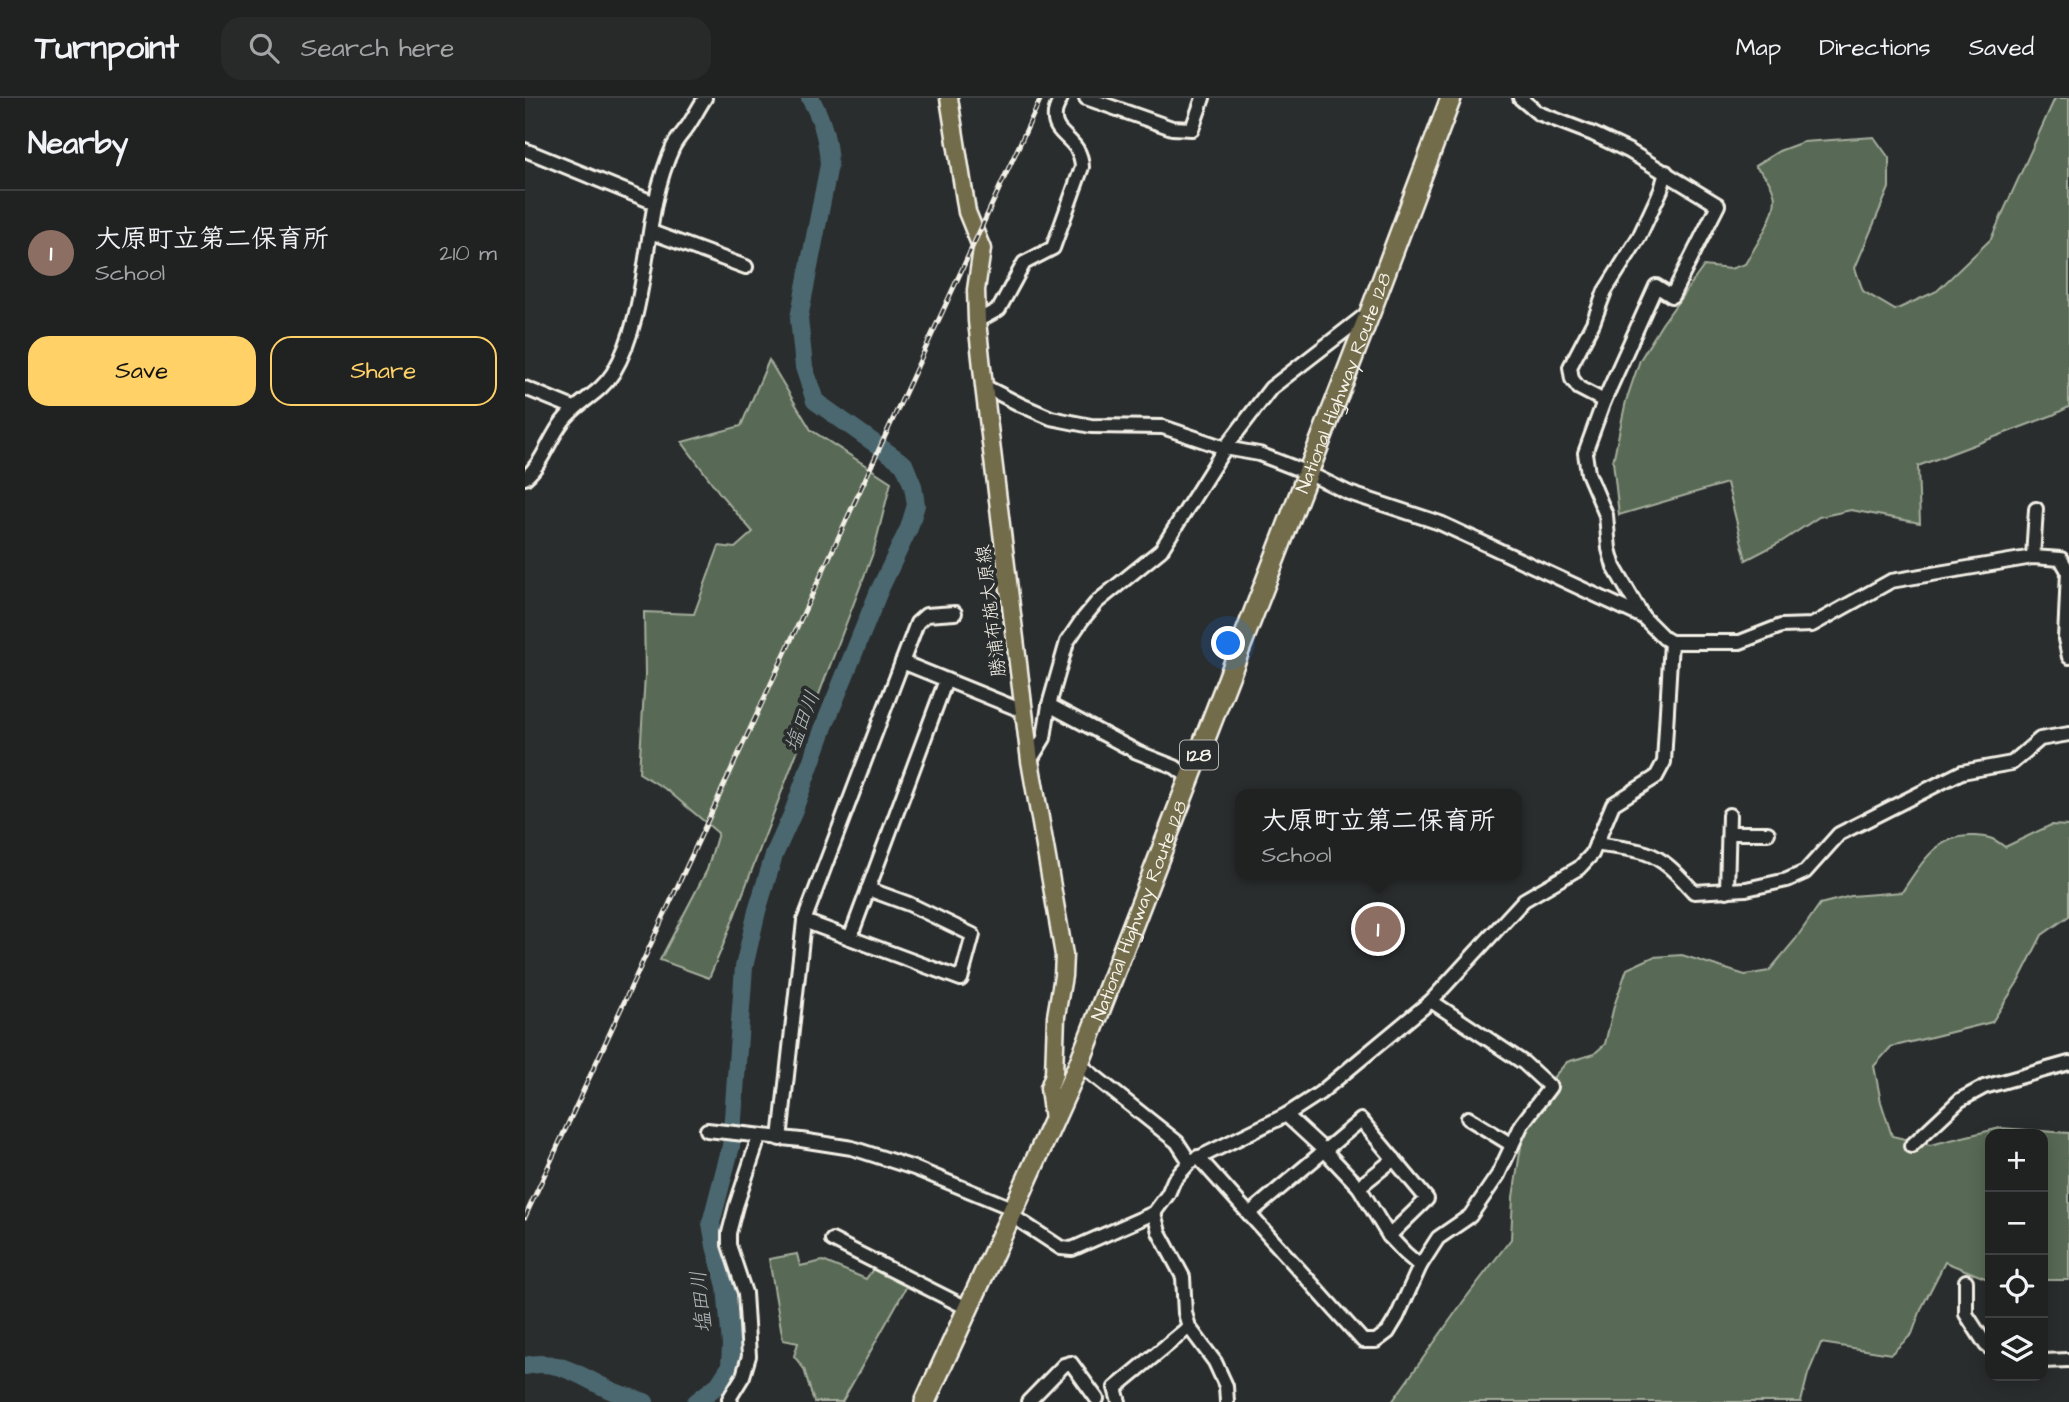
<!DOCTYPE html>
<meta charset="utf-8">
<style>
:root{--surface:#202222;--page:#282a2a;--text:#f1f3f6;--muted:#a2a4a5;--line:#3d3f40;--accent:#ffd166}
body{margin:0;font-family:"Architects Daughter","Klee One",sans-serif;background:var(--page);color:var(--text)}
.controls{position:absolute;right:21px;bottom:21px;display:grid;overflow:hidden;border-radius:14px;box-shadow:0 4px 18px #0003}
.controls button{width:63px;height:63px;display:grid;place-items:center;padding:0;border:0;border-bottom:2px solid var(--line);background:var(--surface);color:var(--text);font:35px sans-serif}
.you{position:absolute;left:704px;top:546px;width:24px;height:24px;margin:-18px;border:5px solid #fff;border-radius:50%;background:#1a73e8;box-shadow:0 0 0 10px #1a73e833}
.badge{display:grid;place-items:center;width:46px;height:46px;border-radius:50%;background:var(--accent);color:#fff;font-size:23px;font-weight:700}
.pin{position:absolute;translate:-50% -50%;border:4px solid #fff;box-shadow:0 2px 7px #0006}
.popup{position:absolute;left:710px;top:691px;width:287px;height:91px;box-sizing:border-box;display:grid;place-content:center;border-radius:14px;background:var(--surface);filter:drop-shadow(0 2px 5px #0005);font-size:23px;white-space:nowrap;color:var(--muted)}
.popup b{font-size:26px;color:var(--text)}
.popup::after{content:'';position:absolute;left:50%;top:100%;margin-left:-14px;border:14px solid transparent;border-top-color:var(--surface)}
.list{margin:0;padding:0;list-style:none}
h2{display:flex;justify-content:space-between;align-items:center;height:91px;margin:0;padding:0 28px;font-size:30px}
h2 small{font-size:23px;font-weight:400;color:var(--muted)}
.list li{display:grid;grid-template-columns:46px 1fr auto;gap:21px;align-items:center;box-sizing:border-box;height:126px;padding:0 28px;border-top:2px solid var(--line)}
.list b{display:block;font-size:26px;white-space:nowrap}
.list p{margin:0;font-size:23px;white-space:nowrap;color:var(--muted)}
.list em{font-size:23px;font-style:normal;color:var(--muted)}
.actions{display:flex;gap:14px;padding:21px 28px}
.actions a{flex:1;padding:16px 0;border:2px solid var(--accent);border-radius:21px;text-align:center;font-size:24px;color:var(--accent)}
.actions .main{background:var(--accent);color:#111}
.icon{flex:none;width:38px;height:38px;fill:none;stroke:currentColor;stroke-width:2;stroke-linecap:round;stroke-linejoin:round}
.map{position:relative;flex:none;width:1544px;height:1304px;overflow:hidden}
header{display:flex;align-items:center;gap:42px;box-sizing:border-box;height:98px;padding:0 35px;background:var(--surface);border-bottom:2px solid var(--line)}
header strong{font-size:33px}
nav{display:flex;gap:38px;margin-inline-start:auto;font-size:24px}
.search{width:490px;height:63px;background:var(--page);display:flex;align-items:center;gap:18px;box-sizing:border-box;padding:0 24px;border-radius:21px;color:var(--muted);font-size:26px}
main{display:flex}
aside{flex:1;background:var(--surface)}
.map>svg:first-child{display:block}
</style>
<header>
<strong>Turnpoint</strong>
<div class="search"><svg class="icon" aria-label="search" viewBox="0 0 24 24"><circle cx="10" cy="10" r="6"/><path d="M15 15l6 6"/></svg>Search here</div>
<nav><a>Map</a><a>Directions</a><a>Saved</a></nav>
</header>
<main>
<aside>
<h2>Nearby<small></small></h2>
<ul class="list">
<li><span class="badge" style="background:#8d6e63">1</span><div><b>大原町立第二保育所</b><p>School</p></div><em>210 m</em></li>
</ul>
<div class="actions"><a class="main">Save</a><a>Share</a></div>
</aside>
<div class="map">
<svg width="1544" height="1304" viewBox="0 0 1544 1304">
<rect width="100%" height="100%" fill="#2a2d2e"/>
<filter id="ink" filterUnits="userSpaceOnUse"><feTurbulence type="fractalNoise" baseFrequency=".0143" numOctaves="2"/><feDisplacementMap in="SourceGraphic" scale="14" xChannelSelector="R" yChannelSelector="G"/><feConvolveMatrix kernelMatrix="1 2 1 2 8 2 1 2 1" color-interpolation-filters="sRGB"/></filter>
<g filter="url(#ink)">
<g fill="#586a54" stroke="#a6ae9e" stroke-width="2">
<path d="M 1530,0 L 1544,0 L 1544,309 L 1528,317 L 1393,368 L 1395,425 L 1326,412 L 1294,419 L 1256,444 L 1221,462 L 1202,385 L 1094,417 L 1088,363 L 1101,303 L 1115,262 L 1137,226 L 1179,168 L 1205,171 L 1220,166 C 1229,150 1255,114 1249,95 C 1246,84 1238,75 1230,68 L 1254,53 L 1278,44 L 1349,39 L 1364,60 L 1364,90 L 1330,170 L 1338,193 L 1370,212 L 1412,193 L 1466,141 Z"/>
<path d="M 244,262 L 286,332 L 366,384 L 348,455 L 197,850 L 184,880 L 135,862 L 182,772 L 193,735 L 142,692 L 114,675 L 120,577 L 119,514 L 169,516 L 194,448 L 210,450 L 228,434 L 196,397 L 157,344 L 216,328 Z"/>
<path d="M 1526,727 L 1544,728 L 1544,818 L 1517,837 L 1494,882 L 1467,924 L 1366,949 L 1349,968 L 1356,1004 L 1367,1038 L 1405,1047 L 1475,1030 L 1544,1035 L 1544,1182 L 1518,1182 L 1518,1036 L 1465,1036 L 1465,1182 L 1420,1164 L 1397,1209 L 1387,1236 L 1366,1256 L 1296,1245 L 1283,1276 L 1276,1304 L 867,1304 L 940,1201 L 986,1141 L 988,1099 L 999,1029 L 1009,1001 L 1042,964 L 1069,956 L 1080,946 L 1089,908 L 1102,871 L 1128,859 L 1157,857 L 1220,877 L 1244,873 L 1270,842 L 1295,806 L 1326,798 L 1377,794 C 1396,766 1411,736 1450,738 C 1465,739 1468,740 1480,749 Z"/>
<path d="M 272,1156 L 275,1168 L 298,1163 L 341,1181 L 348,1171 L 383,1186 L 317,1304 L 289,1304 L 279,1271 L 269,1258 L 273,1245 L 258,1242 L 244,1161 Z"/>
</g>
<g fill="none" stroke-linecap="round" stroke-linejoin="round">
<g stroke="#4c6870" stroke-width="18">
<path d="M 0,1268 C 32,1260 55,1278 83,1291 C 95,1297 107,1300 120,1304"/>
<path d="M 171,1304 L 194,1286 L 205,1269 L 206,1247 L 201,1188 L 190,1148 L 186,1125 L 206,1048 L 219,869 L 232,813 L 249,757 L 267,717 L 300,626 L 354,493 L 384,430 L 391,407 L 388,388 L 379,366 L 290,303 L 279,269 L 274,220 L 304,67 C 303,43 297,20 285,0"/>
</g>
<defs>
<g id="minor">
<path d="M 561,0 L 647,30 L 667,31 L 678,0"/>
<path d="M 995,0 L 1013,15 L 1068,36 L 1104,53 L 1193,107 L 1147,198 L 1131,188 L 1079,303 L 1060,355 L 1063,375 L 1081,417 L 1084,451 L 1089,469 L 1118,519"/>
<path d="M 0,52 L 130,105"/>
<path d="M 126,134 L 221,169"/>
<path d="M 452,223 L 474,211 L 499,165 L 528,150 L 557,69 C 556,39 527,39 530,16 C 530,11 534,5 536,0"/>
<path d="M 459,288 L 496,307 L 526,320 L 566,328 L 638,329 L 700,350 L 734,356 L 783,375 L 824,395 L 915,425 L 1118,519 L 1139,540 L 1146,544 L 1215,544 L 1256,528 L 1287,527 L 1366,483 L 1508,459 L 1536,461 L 1543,473 L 1540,541 L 1544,559"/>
<path d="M 0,290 L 49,310"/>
<path d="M 1079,303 L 1054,290 L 1047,281 L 1045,269 L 1068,225 L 1080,193 L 1114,139 L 1136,92 L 1141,74"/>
<path d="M 0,380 C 18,365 24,341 38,323 C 52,304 75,296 88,275 C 117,227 119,160 130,105 C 134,87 140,66 148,49 C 152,41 158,35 163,28 C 169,19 174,9 180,0"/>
<path d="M 1508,459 L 1511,411"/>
<path d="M 377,564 L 498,613"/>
<path d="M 524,607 L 612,654 L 650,669 L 665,680"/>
<path d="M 505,663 L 519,640 L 524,607 L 542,544 L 557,522 L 572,504 L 636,452 L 700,350 L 746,290 L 843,215"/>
<path d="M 1204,735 L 1243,735"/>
<path d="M 1071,746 C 1087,749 1105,750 1121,755 C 1141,762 1155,779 1169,794 L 1221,791 L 1262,782 L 1280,774 L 1314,736 L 1437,674 L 1487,665 L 1515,641 L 1544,636"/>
<path d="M 1202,793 L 1204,717"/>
<path d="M 279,823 L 436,881 L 448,837 L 384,806 L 343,791"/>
<path d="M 325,840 L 421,582"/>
<path d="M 554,966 L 652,1044 L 665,1064"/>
<path d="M 761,1017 L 800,1053 L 834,1089 L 864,1138 L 880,1155 L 895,1168"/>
<path d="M 943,1020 L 987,1047"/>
<path d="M 182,1032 L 276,1042 L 327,1050 L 389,1070 L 489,1111"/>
<path d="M 255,1041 L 279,823 L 392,525 L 401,517 L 430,515"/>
<path d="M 1386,1048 L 1435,1002 L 1459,989 L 1544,965"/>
<path d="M 673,1059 L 838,1243 L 851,1243 L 863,1234 L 872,1219 L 895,1168 L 913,1140 L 945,1118 L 973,1077 L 997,1026 L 1025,989 L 999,965 L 906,903"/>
<path d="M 834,1089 L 869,1061"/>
<path d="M 629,1115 L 634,1134 L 658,1179 L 660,1215 L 664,1229 L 690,1264 L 701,1288 L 702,1304"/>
<path d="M 724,1116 L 836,1022 L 902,1101 L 864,1138"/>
<path d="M 486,1117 L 536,1150 L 547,1151 L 629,1115 L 643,1096 L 649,1082 L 665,1064 L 761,1017 L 795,995 L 906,903 L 999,802 L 1054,770 L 1067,756 L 1088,706 L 1131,679 L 1139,664 L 1146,544"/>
<path d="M 307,1142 L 444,1211"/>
<path d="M 1441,1183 L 1441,1216 L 1461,1247 L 1465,1250"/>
<path d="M 1518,1263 L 1544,1262"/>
<path d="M 206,1304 L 204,1301 L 218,1278 L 224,1258 L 220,1195 L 204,1147 L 204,1135 L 211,1108 L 234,1039"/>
<path d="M 503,1304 L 539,1267 L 546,1265 L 572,1301"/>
<path d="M 594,1304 L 590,1290 L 664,1229"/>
</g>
<path id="major" d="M 424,0 L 442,114 L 457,151 L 451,192 L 452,223 L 459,288 L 505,663 L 539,857 L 538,878 L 531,918 L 529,976 L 524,990 L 528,1022"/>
<g id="highway">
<path id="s1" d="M 400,1304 L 486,1117 L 554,966 L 846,212 L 926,0"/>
</g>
</defs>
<use href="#minor" stroke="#f4f1e8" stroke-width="18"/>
<use href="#major" stroke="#f4f1e8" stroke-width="21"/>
<use href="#highway" stroke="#f4f1e8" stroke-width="24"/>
<use href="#minor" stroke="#2a2d2e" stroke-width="12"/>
<use href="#major" stroke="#726c4b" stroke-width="16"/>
<use href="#highway" stroke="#726c4b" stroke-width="19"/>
<defs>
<path id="rail" d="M 0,1119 L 516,0"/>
</defs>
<use href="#rail" stroke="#f4f1e8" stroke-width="5"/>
<use href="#rail" stroke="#2a2d2e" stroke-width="2.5" stroke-dasharray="8" stroke-linecap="butt"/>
</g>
</g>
<g text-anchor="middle" stroke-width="7" stroke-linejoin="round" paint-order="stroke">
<rect fill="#2a2d2e" stroke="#b7b6b0" stroke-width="2" x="655" y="642.5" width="38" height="29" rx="5"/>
<g font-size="18" font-weight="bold" fill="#f4f1e8">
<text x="674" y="663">128</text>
</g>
<g font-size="19" fill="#f4f1e8" stroke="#2a2d2e">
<text dy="7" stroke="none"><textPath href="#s1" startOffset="1102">National Highway Route 128</textPath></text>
<text transform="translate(465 513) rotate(-97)" y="7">勝浦布施大原線</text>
<text dy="7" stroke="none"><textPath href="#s1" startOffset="536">National Highway Route 128</textPath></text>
</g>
<g font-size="21" font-style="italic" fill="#b1bab8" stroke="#2a2d2e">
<text transform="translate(277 623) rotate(-69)" y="7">塩田川</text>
<text transform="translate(176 1204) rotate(-96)" y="7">塩田川</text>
</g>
</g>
</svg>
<div class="controls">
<button>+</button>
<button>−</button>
<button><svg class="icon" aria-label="locate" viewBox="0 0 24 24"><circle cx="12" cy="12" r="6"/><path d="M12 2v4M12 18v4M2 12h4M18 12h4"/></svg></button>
<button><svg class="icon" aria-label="layers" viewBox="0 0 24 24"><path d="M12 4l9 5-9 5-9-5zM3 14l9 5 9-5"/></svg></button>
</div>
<div class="you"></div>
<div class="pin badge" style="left:853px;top:831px;background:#8d6e63">1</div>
<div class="popup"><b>大原町立第二保育所</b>School</div>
</div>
</main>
